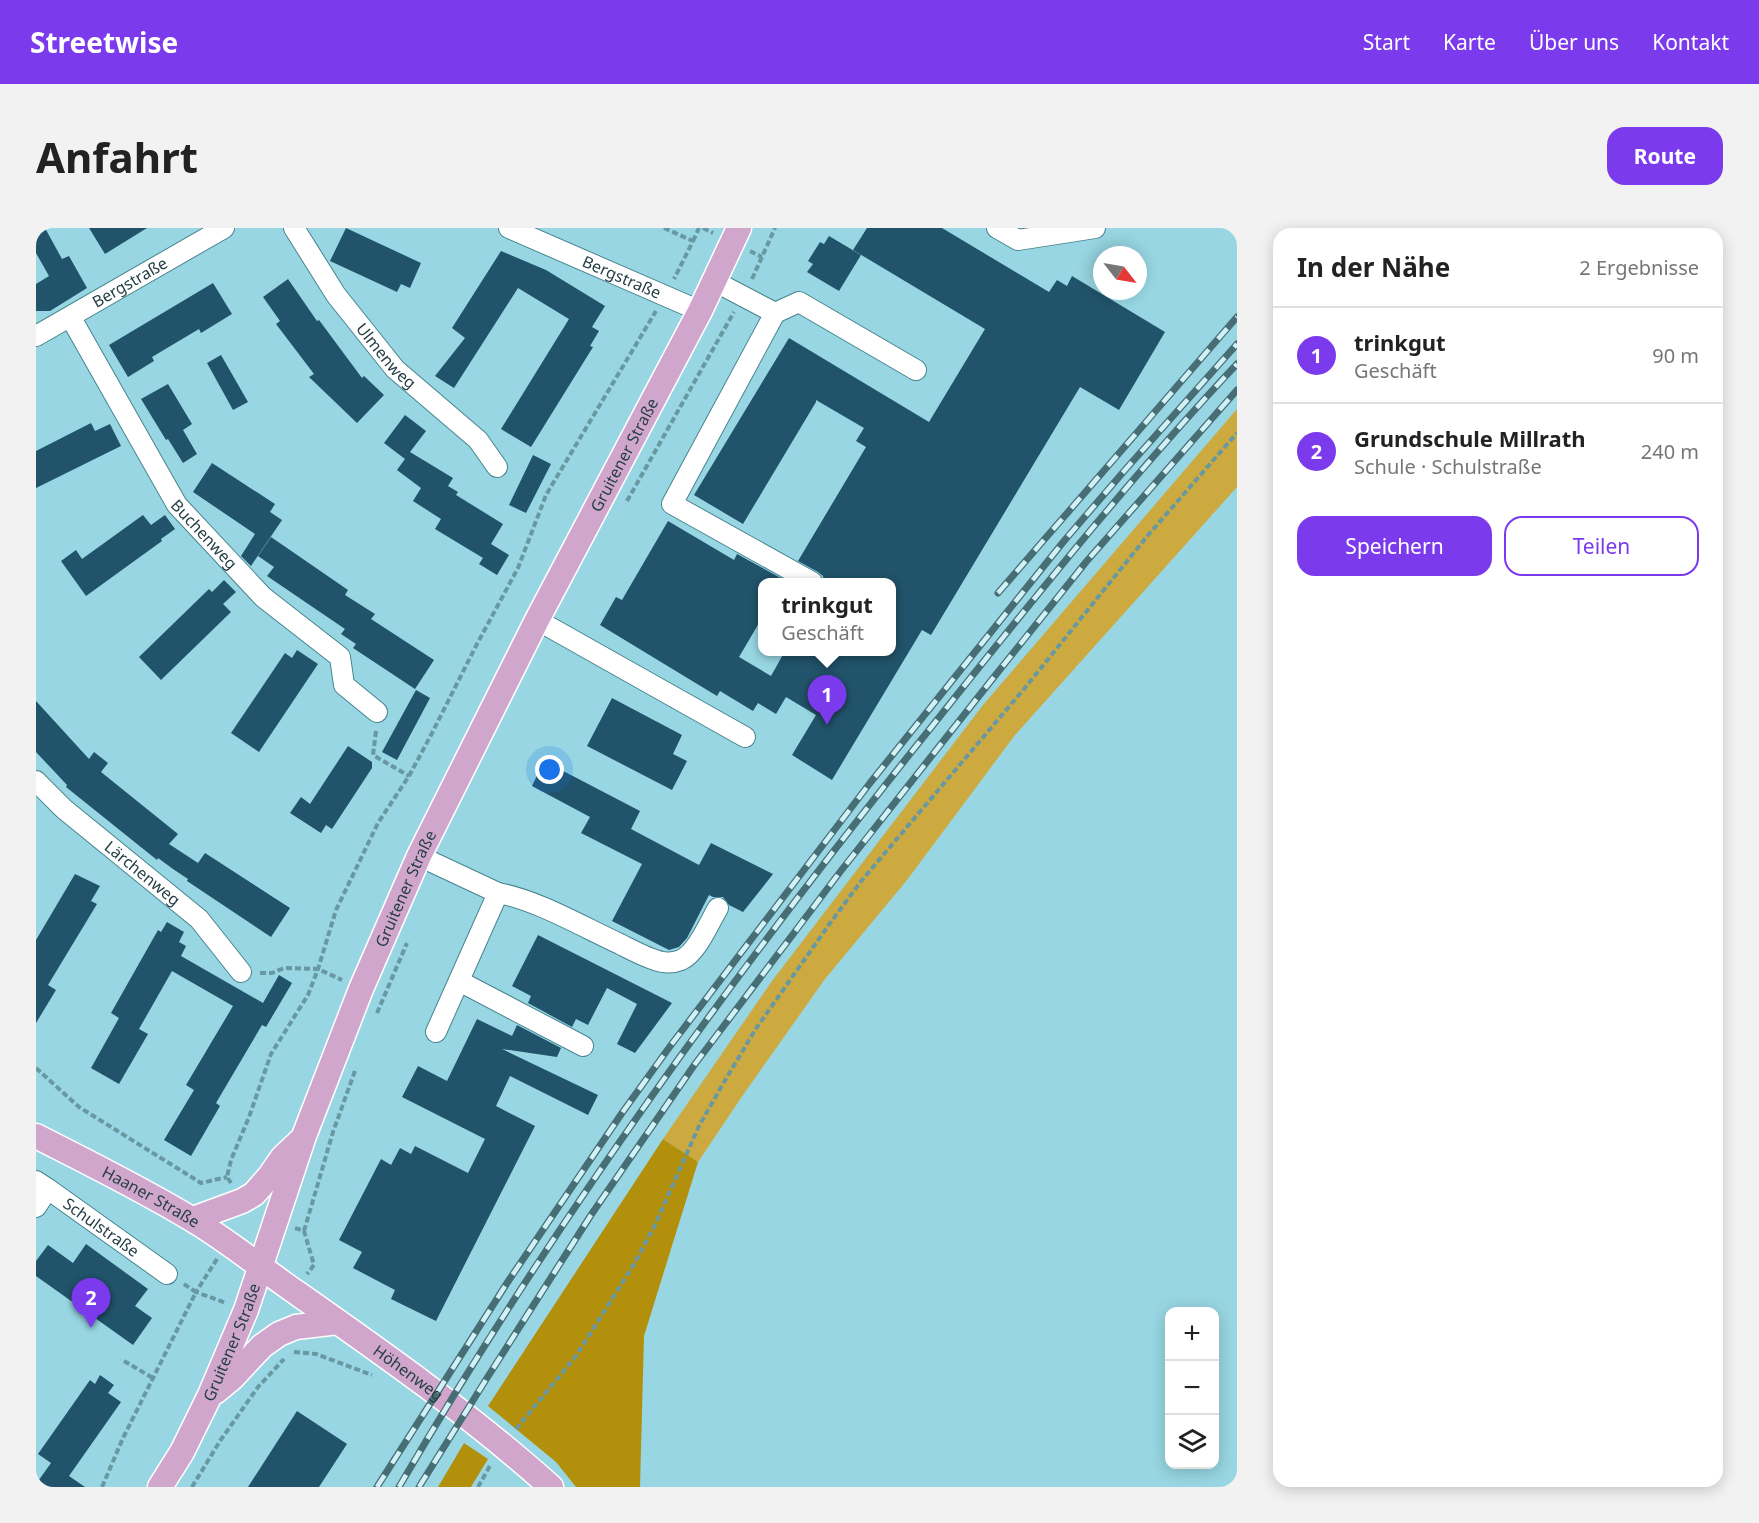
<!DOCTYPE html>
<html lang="de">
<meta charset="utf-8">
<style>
:root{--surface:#fff;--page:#f2f2f2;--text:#222;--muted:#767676;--line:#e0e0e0;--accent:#7c3aed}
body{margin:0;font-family:"Noto Sans",sans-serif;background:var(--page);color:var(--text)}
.controls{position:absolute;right:18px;bottom:18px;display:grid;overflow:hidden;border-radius:12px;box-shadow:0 3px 15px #0003}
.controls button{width:54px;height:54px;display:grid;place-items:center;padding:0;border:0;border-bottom:2px solid var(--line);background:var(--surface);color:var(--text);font:30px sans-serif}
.compass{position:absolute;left:1057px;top:18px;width:54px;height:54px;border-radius:50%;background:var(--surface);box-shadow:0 3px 15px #0003;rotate:121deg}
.you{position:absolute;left:514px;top:542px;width:21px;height:21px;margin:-15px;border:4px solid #fff;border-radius:50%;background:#1a73e8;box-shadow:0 0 0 9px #1a73e833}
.badge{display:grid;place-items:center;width:39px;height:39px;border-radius:50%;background:var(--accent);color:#fff;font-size:20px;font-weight:700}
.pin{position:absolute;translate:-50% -50px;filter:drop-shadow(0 2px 3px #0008)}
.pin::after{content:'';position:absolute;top:32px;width:21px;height:18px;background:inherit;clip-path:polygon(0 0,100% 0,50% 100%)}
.popup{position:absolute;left:722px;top:350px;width:138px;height:78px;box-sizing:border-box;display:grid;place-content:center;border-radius:12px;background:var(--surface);filter:drop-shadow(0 2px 4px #0005);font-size:20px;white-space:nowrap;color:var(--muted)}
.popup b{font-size:22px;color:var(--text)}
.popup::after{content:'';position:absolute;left:50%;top:100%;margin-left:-12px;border:12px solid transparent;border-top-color:var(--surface)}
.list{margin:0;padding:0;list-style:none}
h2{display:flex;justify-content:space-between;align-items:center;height:78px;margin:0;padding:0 24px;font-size:26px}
h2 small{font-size:20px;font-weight:400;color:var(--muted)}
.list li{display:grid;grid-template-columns:39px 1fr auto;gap:18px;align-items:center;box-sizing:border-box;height:96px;padding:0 24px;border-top:2px solid var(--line)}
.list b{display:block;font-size:22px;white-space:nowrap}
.list p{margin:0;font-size:20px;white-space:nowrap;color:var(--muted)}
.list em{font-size:20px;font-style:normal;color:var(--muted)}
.actions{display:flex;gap:12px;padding:18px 24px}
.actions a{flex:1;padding:14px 0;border:2px solid var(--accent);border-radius:18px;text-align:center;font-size:21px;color:var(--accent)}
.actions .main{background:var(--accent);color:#fff}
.icon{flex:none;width:33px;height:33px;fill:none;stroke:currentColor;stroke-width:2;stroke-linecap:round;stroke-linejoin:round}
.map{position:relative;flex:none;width:1201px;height:1259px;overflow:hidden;border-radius:18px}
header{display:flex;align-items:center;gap:36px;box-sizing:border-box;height:84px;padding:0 30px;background:var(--accent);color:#fff}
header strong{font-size:28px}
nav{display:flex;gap:33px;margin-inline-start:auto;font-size:21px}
.intro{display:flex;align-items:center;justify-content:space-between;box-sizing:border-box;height:144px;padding:0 36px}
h1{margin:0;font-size:42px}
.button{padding:15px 27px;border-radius:18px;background:var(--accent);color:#fff;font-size:21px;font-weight:700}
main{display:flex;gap:36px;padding:0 36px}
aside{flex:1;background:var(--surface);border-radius:18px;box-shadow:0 3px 15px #0003}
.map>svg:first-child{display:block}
</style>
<header>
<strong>Streetwise</strong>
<nav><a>Start</a><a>Karte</a><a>Über uns</a><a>Kontakt</a></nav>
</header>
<div class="intro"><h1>Anfahrt</h1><a class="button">Route</a></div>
<main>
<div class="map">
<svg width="1201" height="1259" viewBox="0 0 1201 1259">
<rect width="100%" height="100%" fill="#97d6e2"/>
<path fill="#ccaa3f" d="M 1201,181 L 1201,259 L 979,507 L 871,652 L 789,751 L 709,864 L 662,934 L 627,911 L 736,753 L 947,477 Z"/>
<g fill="#b3900c">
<path d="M 627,911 L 662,934 L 608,1108 L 604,1259 L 540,1259 L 520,1234 L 452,1178 Z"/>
<path d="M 428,1215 L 452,1231 L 435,1259 L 402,1259 Z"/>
</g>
<g fill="#21536a">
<path d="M 0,0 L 9,0 L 26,31 L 33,28 L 51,60 L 14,83 L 0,83 L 0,56 L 13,48 L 0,25 Z"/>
<path d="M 53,0 L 111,0 L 69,26 Z"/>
<path d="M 310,0 L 385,35 L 374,60 L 365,56 L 361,64 L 294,33 Z"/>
<path d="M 831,0 L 906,0 L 1013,64 L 1021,52 L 1031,58 L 1036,48 L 1129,104 L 1083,182 L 1044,159 L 895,407 L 886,402 L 796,552 L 756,527 L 780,487 L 750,469 L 740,486 L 722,475 L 717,483 L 684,463 L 681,468 L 564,397 L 580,369 L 586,372 L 632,293 L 698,332 L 701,326 L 752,354 L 726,354 L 726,390 L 703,429 L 735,448 L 749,423 L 855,423 L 855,354 L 788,354 L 787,348 L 782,344 L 762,333 L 830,219 L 820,213 L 828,200 L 780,172 L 780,174 L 707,296 L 658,267 L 753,110 L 893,194 L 949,101 L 817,22 Z"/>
<path d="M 793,8 L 825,27 L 803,63 L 771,44 L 777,36 L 772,33 L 784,14 L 788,16 Z"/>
<path d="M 465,23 L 510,42 L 569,78 L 556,99 L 563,103 L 554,118 L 557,119 L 495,219 L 465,201 L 533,91 L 482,60 L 418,160 L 399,148 L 429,110 L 416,100 Z"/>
<path d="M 252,51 L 281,93 L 283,92 L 326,150 L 328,148 L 348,167 L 321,195 L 273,149 L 278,146 L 240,96 L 244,93 L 227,69 Z"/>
<path d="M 177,55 L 196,86 L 165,105 L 163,101 L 116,129 L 118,133 L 92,149 L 73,117 Z"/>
<path d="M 185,127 L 212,174 L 197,182 L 171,135 Z"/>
<path d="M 132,156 L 156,196 L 147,202 L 161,226 L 147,235 L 132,211 L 130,212 L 105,171 Z"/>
<path d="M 369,187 L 390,203 L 374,224 L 417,250 L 412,258 L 422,264 L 420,267 L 467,296 L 455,316 L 473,327 L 461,347 L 443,336 L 447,330 L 399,301 L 405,291 L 377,273 L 385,260 L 361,242 L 369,231 L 348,215 Z"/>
<path d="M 55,195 L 59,203 L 74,196 L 85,218 L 0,260 L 0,223 Z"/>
<path d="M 497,227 L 515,236 L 490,285 L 473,277 Z"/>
<path d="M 176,235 L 239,276 L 234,284 L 246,292 L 215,338 L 205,328 L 219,306 L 157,264 Z"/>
<path d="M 107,287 L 115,297 L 129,287 L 139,301 L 125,311 L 126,313 L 50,368 L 25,333 L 40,322 L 46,331 Z"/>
<path d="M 235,309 L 312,362 L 309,367 L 339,386 L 335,391 L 398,432 L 379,461 L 317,420 L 320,416 L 305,406 L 309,401 L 231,348 L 238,339 L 222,328 Z"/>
<path d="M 188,352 L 200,364 L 187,376 L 195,384 L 125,452 L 103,429 L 173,361 L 176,364 Z"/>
<path d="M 261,422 L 282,436 L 223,524 L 195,505 L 249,425 L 256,430 Z"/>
<path d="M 380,462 L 394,470 L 361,532 L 346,524 Z"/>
<path d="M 576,470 L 646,507 L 637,526 L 651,533 L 636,562 L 551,518 Z"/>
<path d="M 0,473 L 53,531 L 58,524 L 72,535 L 65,544 L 142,606 L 133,616 L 162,635 L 169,625 L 254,680 L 235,709 L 151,653 L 152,651 L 137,641 L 122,630 L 121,632 L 30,559 L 31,557 L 0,524 Z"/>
<path d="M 312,518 L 336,534 L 336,540 L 296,601 L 290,597 L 285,605 L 254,585 L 265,569 L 274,576 Z"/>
<path d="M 508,533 L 604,583 L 595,601 L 663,637 L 675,615 L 737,646 L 707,684 L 693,677 L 687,669 L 677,669 L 673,667 L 651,710 L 643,719 L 633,722 L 576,693 L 606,636 L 545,605 L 554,589 L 496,558 Z"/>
<path d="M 39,646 L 64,658 L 55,673 L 61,676 L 12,757 L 20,762 L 0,795 L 0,712 Z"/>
<path d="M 131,694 L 148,704 L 143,714 L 150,718 L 145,728 L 227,775 L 243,747 L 256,755 L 230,799 L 226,797 L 180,875 L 184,878 L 155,928 L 128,912 L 158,862 L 150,857 L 197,778 L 136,743 L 103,801 L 112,806 L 83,856 L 55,840 L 83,790 L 75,785 L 122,702 L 125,704 Z"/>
<path d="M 502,707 L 636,775 L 599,825 L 581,816 L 601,776 L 571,760 L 552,797 L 540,791 L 536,799 L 492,775 L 495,768 L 476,758 Z"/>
<path d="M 441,791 L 476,808 L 481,797 L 525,820 L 521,829 L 466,821 L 562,867 L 552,887 L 474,848 L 460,878 L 499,898 L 400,1093 L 355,1071 L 359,1062 L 317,1040 L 326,1024 L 303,1012 L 345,931 L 355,937 L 364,920 L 375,926 L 379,918 L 432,945 L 449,911 L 366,869 L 382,838 L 411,853 Z"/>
<path d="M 50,1016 L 112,1061 L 99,1078 L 116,1090 L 97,1117 L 0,1048 L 0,1033 L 12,1017 L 37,1035 Z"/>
<path d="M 64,1147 L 78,1157 L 72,1165 L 85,1174 L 33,1248 L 49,1259 L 0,1259 L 0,1256 L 15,1235 L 2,1226 L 54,1152 L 59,1156 Z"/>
<path d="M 261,1183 L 311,1216 L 283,1259 L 212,1259 Z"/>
</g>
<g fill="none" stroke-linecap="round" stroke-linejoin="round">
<defs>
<g id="minor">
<path id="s1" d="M 258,0 L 300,67 L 359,141 L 442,212 L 461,239"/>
<path id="s2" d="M 473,0 L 664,83"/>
<path d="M 961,0 L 982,12 L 1059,0"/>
<path d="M 678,53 L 739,85 L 636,276 L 776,354"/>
<path d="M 739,85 L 763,74 L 880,142"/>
<path id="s3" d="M 35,90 L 141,277 L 227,369 L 304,429 L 308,457 L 341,484"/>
<path id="s4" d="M 0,108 L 188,0"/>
<path d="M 501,392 L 709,509"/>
<path id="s5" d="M 0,553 L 28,581 L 163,691 L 205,744"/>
<path d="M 383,628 L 462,665 L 400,804"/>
<path d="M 462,665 C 501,672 547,699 584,716 C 596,722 614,732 627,734 C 632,735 640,734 645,732 C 661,725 673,695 682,680"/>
<path d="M 423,753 L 547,818"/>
<path id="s6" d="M 0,953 L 12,961 L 131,1046"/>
<path d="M 0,979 L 12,961"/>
</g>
<g id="major">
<path id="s7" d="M 0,908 C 53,935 106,961 157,992 C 194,1014 226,1041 261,1065 C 348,1126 436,1188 515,1259"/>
<path d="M 157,991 L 206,973 L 218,966 L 233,949 L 247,929 L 263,914"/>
<path d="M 179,1164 L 196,1150 L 226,1118 L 243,1106 L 260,1099 L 302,1094"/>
<path id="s8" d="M 124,1259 L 146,1224 L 174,1167 L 210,1082 L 268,908 L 325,761 L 383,628 L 501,392 L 664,83 L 703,0"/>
</g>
</defs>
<use href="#minor" stroke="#47848f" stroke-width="22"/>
<use href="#major" stroke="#fff" stroke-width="27"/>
<g stroke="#6898a1" stroke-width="4" stroke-dasharray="6 3" stroke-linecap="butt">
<path d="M 628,0 L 657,13 L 638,51"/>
<path d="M 667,0 L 677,5"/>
<path d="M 657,13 L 663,0"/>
<path d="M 714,23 L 726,29"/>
<path d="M 716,51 L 739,0"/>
<path d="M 591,273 L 698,84"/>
<path d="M 340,503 L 337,527 L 373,548"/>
<path d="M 224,745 L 236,745 L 248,740 L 282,741 L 306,752"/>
<path d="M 341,785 L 371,715"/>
<path d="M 0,840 L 43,879 L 165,955 L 191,949"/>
<path d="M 195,955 L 191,949 L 195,932 L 213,889 L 235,826 L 272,767 L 282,741 L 300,682 L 342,595 L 373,548 L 394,509 L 441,416 L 482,340 L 510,267 L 620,83"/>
<path d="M 259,1000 L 268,1003 L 278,1037 L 271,1046"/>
<path d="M 268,1003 L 297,904 L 320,840"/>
<path d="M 181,1031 L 160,1064 L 190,1075"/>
<path d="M 258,1124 L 280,1126 L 336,1147"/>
<path d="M 88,1133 L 117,1150"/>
<path d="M 480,1201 L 540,1128 L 598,1036 L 619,997 L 663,898 L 684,861 L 719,802 L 792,698 L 826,652 L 988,461 L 1113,306 L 1201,205"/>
<path d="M 66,1259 L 87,1210 L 160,1064 L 146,1055"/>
<path d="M 156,1259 L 184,1213 L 222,1159 L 248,1131"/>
<path d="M 442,1259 L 455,1236"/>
</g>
<use href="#minor" stroke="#fff" stroke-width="20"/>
<use href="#major" stroke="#d1a6cc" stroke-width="24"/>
<defs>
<g id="rail">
<path d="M 962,365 L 1201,89"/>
<path d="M 341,1259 L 473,1052 L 586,885 L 635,817 L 834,555 L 1028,313 L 1089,242 L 1201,116"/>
<path d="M 363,1259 C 519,991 703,739 897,497 C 995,374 1093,251 1201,136"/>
<path d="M 383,1259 L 451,1150 L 555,987 L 659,836 L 804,644 L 954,454 L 1050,334 L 1201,162"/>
</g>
</defs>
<use href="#rail" stroke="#486e75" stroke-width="7"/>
<use href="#rail" stroke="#d2f1f7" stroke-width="4.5" stroke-dasharray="14" stroke-linecap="butt"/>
</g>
<g text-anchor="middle" stroke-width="6" stroke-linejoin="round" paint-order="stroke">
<g font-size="16" fill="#253f44" stroke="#d2f1f7">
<text dy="6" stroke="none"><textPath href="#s2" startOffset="123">Bergstraße</textPath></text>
<text dy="6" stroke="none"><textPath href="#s4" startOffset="108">Bergstraße</textPath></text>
<text dy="6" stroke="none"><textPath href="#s1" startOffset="158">Ulmenweg</textPath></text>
<text dy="6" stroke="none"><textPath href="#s8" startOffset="1134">Gruitener Straße</textPath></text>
<text dy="6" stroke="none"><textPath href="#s3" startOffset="255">Buchenweg</textPath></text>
<text dy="6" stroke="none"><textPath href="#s5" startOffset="141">Lärchenweg</textPath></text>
<text dy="6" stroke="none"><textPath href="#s8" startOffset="648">Gruitener Straße</textPath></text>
<text dy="6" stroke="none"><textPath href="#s7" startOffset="130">Haaner Straße</textPath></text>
<text dy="6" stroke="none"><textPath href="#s6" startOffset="80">Schulstraße</textPath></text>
<text dy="6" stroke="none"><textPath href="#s8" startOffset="162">Gruitener Straße</textPath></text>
<text dy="6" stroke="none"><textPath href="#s7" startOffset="442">Höhenweg</textPath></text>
</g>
</g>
</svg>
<div class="controls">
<button>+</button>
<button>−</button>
<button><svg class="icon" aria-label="layers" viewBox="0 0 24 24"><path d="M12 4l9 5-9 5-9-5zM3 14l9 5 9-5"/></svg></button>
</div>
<svg class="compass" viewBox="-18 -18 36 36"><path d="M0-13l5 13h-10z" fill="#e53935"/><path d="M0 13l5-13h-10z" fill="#767676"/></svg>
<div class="you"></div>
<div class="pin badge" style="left:791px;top:497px">1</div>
<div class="popup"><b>trinkgut</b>Geschäft</div>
<div class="pin badge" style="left:55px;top:1100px">2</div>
</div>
<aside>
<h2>In der Nähe<small>2 Ergebnisse</small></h2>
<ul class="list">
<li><span class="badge">1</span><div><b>trinkgut</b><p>Geschäft</p></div><em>90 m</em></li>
<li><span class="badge">2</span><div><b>Grundschule Millrath</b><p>Schule · Schulstraße</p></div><em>240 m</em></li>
</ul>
<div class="actions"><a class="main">Speichern</a><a>Teilen</a></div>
</aside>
</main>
